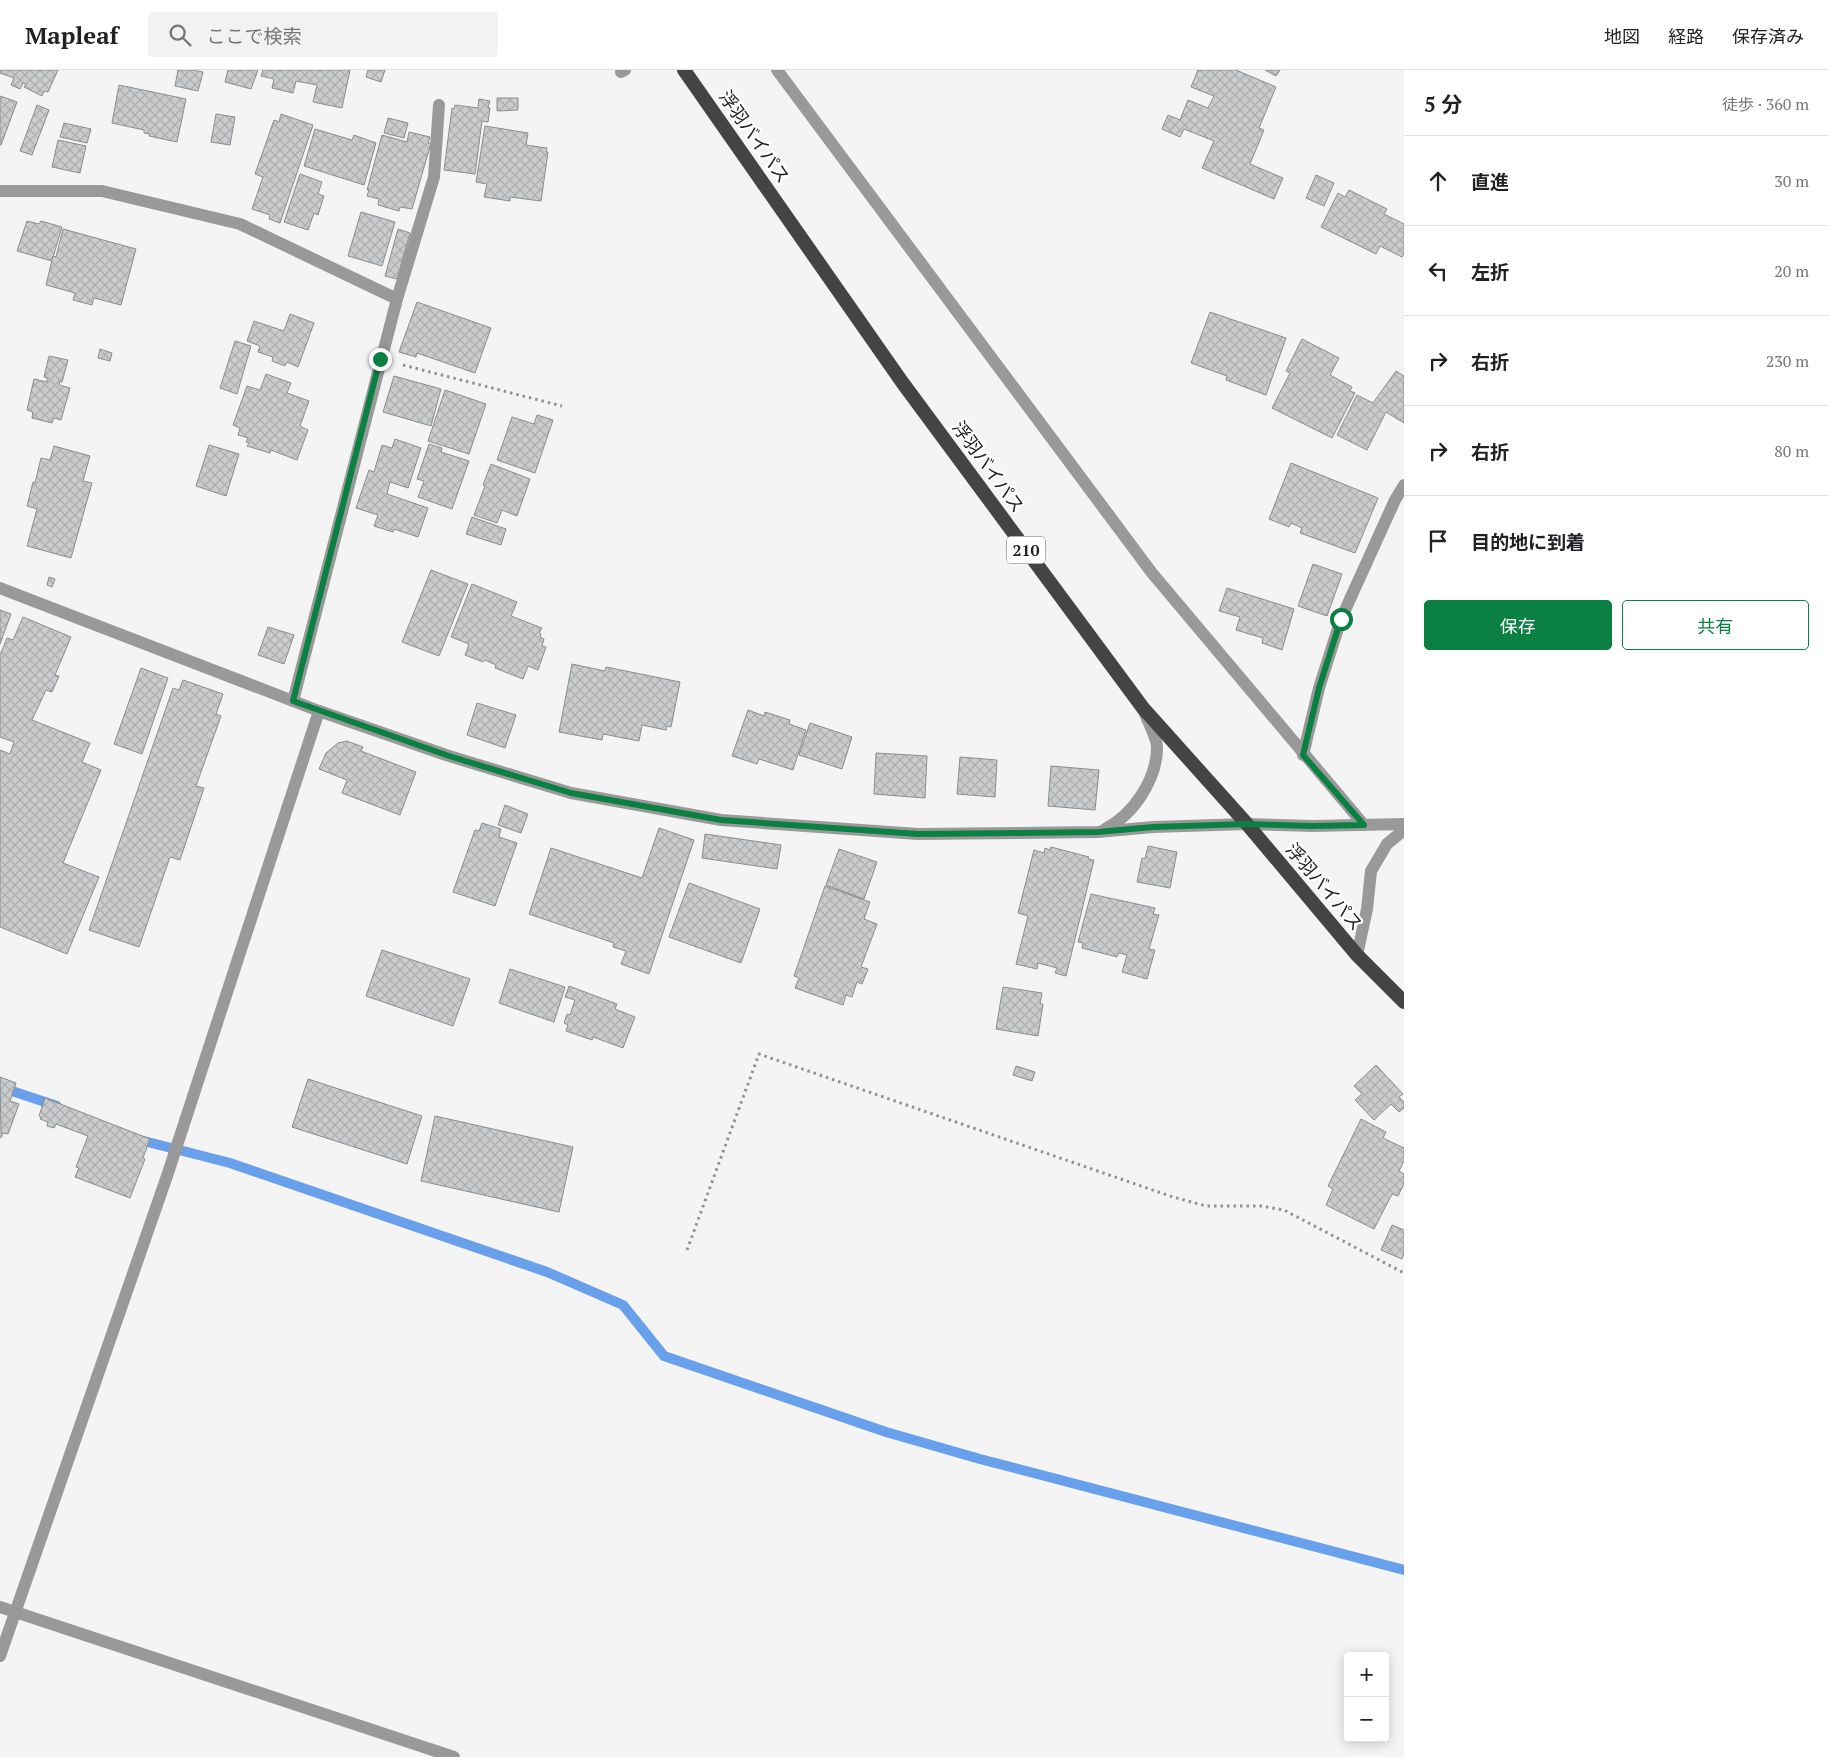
<!DOCTYPE html>
<html lang="ja">
<meta charset="utf-8">
<style>
:root{--surface:#fff;--page:#f2f2f2;--text:#202124;--muted:#757577;--line:#e0e0e0;--accent:#0b8043}
body{margin:0;font-family:"PT Serif","Noto Sans JP",serif;background:var(--page);color:var(--text)}
.controls{position:absolute;right:15px;bottom:15px;display:grid;overflow:hidden;border-radius:5px;box-shadow:0 2px 12px #0003}
.controls button{width:45px;height:45px;display:grid;place-items:center;padding:0;border:0;border-bottom:1px solid var(--line);background:var(--surface);color:var(--text);font:25px sans-serif}
.stop{position:absolute;width:15px;height:15px;margin:-11px;border:4px solid #0b8043;border-radius:50%;background:#fff}
.stop.end{background:#0b8043;border-color:#fff;box-shadow:0 1px 5px #0008}
.list{margin:0;padding:0;list-style:none}
h2{display:flex;justify-content:space-between;align-items:center;height:65px;margin:0;padding:0 20px;font-size:21px}
h2 small{font-size:16px;font-weight:400;color:var(--muted)}
.list li{display:grid;grid-template-columns:32px 1fr auto;gap:15px;align-items:center;box-sizing:border-box;height:90px;padding:0 20px;border-top:1px solid var(--line)}
.list b{display:block;font-size:19px;white-space:nowrap}
.list em{font-size:16px;font-style:normal;color:var(--muted)}
.actions{display:flex;gap:10px;padding:15px 20px}
.actions a{flex:1;padding:11px 0;border:1px solid var(--accent);border-radius:5px;text-align:center;font-size:18px;color:var(--accent)}
.actions .main{background:var(--accent);color:#fff}
.icon{flex:none;width:28px;height:28px;fill:none;stroke:currentColor;stroke-width:2;stroke-linecap:round;stroke-linejoin:round}
.map{position:relative;flex:none;width:1404px;height:1687px;overflow:hidden}
header{display:flex;align-items:center;gap:30px;box-sizing:border-box;height:70px;padding:0 25px;background:var(--surface);border-bottom:1px solid var(--line)}
header strong{font-size:24px}
nav{display:flex;gap:28px;margin-inline-start:auto;font-size:18px}
.search{width:350px;height:45px;background:var(--page);display:flex;align-items:center;gap:12px;box-sizing:border-box;padding:0 18px;border-radius:5px;color:var(--muted);font-size:19px}
main{display:flex}
aside{flex:1;background:var(--surface)}
.map>svg:first-child{display:block}
</style>
<header>
<strong>Mapleaf</strong>
<div class="search"><svg class="icon" aria-label="search" viewBox="0 0 24 24"><circle cx="10" cy="10" r="6"/><path d="M15 15l6 6"/></svg>ここで検索</div>
<nav><a>地図</a><a>経路</a><a>保存済み</a></nav>
</header>
<main>
<div class="map">
<svg width="1404" height="1687" viewBox="0 0 1404 1687">
<defs>
<pattern id="building-cross-hatch" width="8" height="8" patternUnits="userSpaceOnUse" patternTransform="scale(1.25)"><rect width="8" height="8" fill="#cacbcc"/><path d="M0 0l8 8M0 8l8-8" fill="none" stroke="#adaeaf"/></pattern>
</defs>
<rect width="100%" height="100%" fill="#f4f4f5"/>
<g fill="none" stroke-linecap="round" stroke-linejoin="round">
<g stroke="#69a0ec" stroke-width="10">
<path d="M 0,1017 L 57,1036"/>
<path d="M 136,1069 L 230,1093 L 547,1202 L 623,1235 L 664,1286 L 886,1362 L 980,1389 L 1404,1500"/>
</g>
</g>
<g fill="url(#building-cross-hatch)" stroke="#8b8c8d">
<path d="M 0,0 L 58,0 L 48,22 L 44,21 L 42,26 L 24,17 L 26,14 L 23,13 L 20,19 L 11,15 L 14,8 L 0,3 Z"/>
<path d="M 178,0 L 192,0 L 203,2 L 198,21 L 175,16 Z"/>
<path d="M 228,0 L 258,0 L 251,19 L 225,12 Z"/>
<path d="M 263,0 L 350,0 L 342,38 L 313,32 L 317,15 L 296,11 L 293,23 L 272,18 L 274,9 L 261,6 Z"/>
<path d="M 368,0 L 385,0 L 381,12 L 366,7 Z"/>
<path d="M 1198,0 L 1236,0 L 1276,17 L 1259,58 L 1264,60 L 1250,94 L 1283,108 L 1274,129 L 1202,98 L 1214,71 L 1184,59 L 1180,67 L 1162,59 L 1168,45 L 1180,50 L 1188,30 L 1208,38 L 1214,26 L 1191,17 Z"/>
<path d="M 1265,0 L 1280,0 L 1276,6 Z"/>
<path d="M 119,15 L 186,29 L 177,72 L 149,66 L 150,64 L 144,63 L 144,60 L 112,53 Z"/>
<path d="M 0,26 L 17,32 L 1,75 L 0,75 Z"/>
<path d="M 497,28 L 518,28 L 518,40 L 497,41 Z"/>
<path d="M 479,29 L 490,31 L 488,38 L 490,38 L 488,52 L 482,51 L 475,104 L 444,100 L 452,38 L 454,39 L 455,35 L 478,38 Z"/>
<path d="M 37,35 L 49,40 L 32,85 L 20,81 Z"/>
<path d="M 216,44 L 235,47 L 230,75 L 211,72 Z"/>
<path d="M 281,44 L 313,55 L 280,153 L 269,149 L 270,145 L 252,139 L 263,107 L 255,104 L 274,50 L 279,52 Z"/>
<path d="M 388,48 L 408,53 L 404,68 L 384,63 Z"/>
<path d="M 64,53 L 91,59 L 87,73 L 60,67 Z"/>
<path d="M 485,56 L 528,63 L 526,75 L 547,78 L 546,82 L 548,82 L 541,131 L 510,127 L 510,131 L 484,127 L 487,114 L 476,112 Z"/>
<path d="M 315,59 L 352,70 L 354,65 L 376,73 L 364,115 L 304,96 Z"/>
<path d="M 409,62 L 430,67 L 428,73 L 431,73 L 412,139 L 400,137 L 399,141 L 378,135 L 379,129 L 367,126 L 369,120 L 367,120 L 382,65 L 407,72 Z"/>
<path d="M 58,70 L 86,76 L 80,103 L 52,97 Z"/>
<path d="M 300,104 L 322,112 L 318,124 L 324,126 L 318,145 L 314,143 L 308,160 L 284,152 Z"/>
<path d="M 1316,105 L 1334,113 L 1324,136 L 1306,128 Z"/>
<path d="M 1349,120 L 1387,139 L 1384,144 L 1404,154 L 1404,184 L 1402,187 L 1380,176 L 1376,184 L 1321,157 L 1338,123 L 1345,127 Z"/>
<path d="M 361,142 L 395,152 L 382,196 L 348,186 Z"/>
<path d="M 27,151 L 39,154 L 41,151 L 62,157 L 52,191 L 17,181 Z"/>
<path d="M 63,159 L 136,179 L 121,235 L 94,228 L 92,235 L 73,230 L 75,223 L 46,215 L 53,186 L 56,187 Z"/>
<path d="M 398,159 L 410,163 L 397,209 L 385,206 Z"/>
<path d="M 417,232 L 491,258 L 475,303 L 417,283 L 416,287 L 399,282 Z"/>
<path d="M 1210,242 L 1286,268 L 1266,325 L 1226,310 L 1227,306 L 1191,293 Z"/>
<path d="M 290,244 L 314,253 L 298,297 L 287,292 L 285,296 L 272,291 L 273,287 L 258,282 L 260,276 L 247,271 L 254,251 L 284,261 Z"/>
<path d="M 1302,269 L 1339,288 L 1330,305 L 1352,317 L 1350,321 L 1355,323 L 1332,368 L 1272,338 L 1290,303 L 1286,301 Z"/>
<path d="M 235,271 L 251,276 L 237,324 L 220,318 Z"/>
<path d="M 100,279 L 112,283 L 110,291 L 98,288 Z"/>
<path d="M 49,286 L 68,290 L 62,312 L 60,311 L 59,315 L 70,318 L 61,350 L 54,348 L 52,353 L 32,348 L 33,342 L 27,340 L 34,309 L 47,312 L 47,308 L 44,307 Z"/>
<path d="M 1396,301 L 1404,306 L 1404,353 L 1386,342 L 1367,380 L 1337,365 L 1357,325 L 1373,333 Z"/>
<path d="M 266,304 L 291,313 L 287,323 L 309,331 L 300,356 L 308,360 L 297,390 L 271,380 L 270,383 L 247,376 L 249,373 L 246,372 L 248,368 L 238,365 L 240,358 L 233,355 L 247,316 L 260,320 Z"/>
<path d="M 394,306 L 441,319 L 431,356 L 383,342 Z"/>
<path d="M 445,320 L 486,334 L 469,384 L 428,371 Z"/>
<path d="M 537,345 L 553,350 L 535,403 L 497,390 L 512,347 L 534,354 Z"/>
<path d="M 395,369 L 421,378 L 408,418 L 390,412 L 387,424 L 428,438 L 418,467 L 394,459 L 393,462 L 374,456 L 378,445 L 356,438 L 369,400 L 374,402 L 382,375 L 392,378 Z"/>
<path d="M 429,374 L 442,378 L 441,382 L 469,391 L 452,439 L 418,427 L 424,411 L 417,409 Z"/>
<path d="M 209,375 L 239,384 L 226,426 L 196,416 Z"/>
<path d="M 54,376 L 90,386 L 83,411 L 92,413 L 71,488 L 27,476 L 37,439 L 27,436 L 33,412 L 35,413 L 41,388 L 50,390 Z"/>
<path d="M 1291,393 L 1378,428 L 1355,483 L 1300,463 L 1302,458 L 1291,453 L 1289,457 L 1269,449 Z"/>
<path d="M 491,394 L 530,409 L 517,446 L 502,440 L 497,453 L 474,445 L 485,416 L 483,415 Z"/>
<path d="M 472,447 L 506,459 L 501,475 L 466,464 Z"/>
<path d="M 1313,494 L 1342,504 L 1327,546 L 1298,536 Z"/>
<path d="M 431,500 L 468,514 L 439,586 L 402,572 Z"/>
<path d="M 49,507 L 55,509 L 52,517 L 47,515 Z"/>
<path d="M 472,514 L 517,532 L 511,546 L 542,558 L 539,563 L 541,564 L 540,567 L 544,569 L 542,576 L 546,577 L 538,600 L 528,596 L 523,609 L 495,598 L 496,595 L 485,590 L 483,592 L 465,585 L 469,574 L 451,567 Z"/>
<path d="M 1227,518 L 1294,539 L 1282,580 L 1262,573 L 1263,568 L 1236,560 L 1240,547 L 1219,541 Z"/>
<path d="M 0,540 L 11,544 L 0,574 Z"/>
<path d="M 23,547 L 71,567 L 55,605 L 59,606 L 52,622 L 46,620 L 32,650 L 90,673 L 82,692 L 101,700 L 63,793 L 99,807 L 67,884 L 0,857 L 0,680 L 10,684 L 14,672 L 0,667 L 0,585 L 7,568 L 13,570 Z"/>
<path d="M 268,557 L 294,565 L 284,594 L 258,585 Z"/>
<path d="M 572,594 L 605,601 L 606,597 L 680,612 L 671,657 L 667,656 L 666,660 L 642,655 L 639,671 L 603,664 L 602,670 L 559,662 Z"/>
<path d="M 141,598 L 168,608 L 142,684 L 114,674 Z"/>
<path d="M 183,610 L 223,624 L 216,644 L 221,646 L 196,716 L 204,718 L 180,790 L 170,787 L 139,877 L 89,860 L 173,618 L 179,620 Z"/>
<path d="M 477,633 L 516,645 L 505,678 L 467,665 Z"/>
<path d="M 748,640 L 764,646 L 765,642 L 790,650 L 789,654 L 806,660 L 793,700 L 759,689 L 757,694 L 732,686 Z"/>
<path d="M 810,653 L 852,667 L 842,699 L 799,685 Z"/>
<path d="M 347,671 L 363,677 L 361,681 L 416,702 L 400,745 L 342,723 L 347,710 L 319,699 L 326,683 L 338,673 Z"/>
<path d="M 876,683 L 927,686 L 925,728 L 874,724 Z"/>
<path d="M 960,687 L 997,690 L 995,727 L 957,724 Z"/>
<path d="M 1051,696 L 1099,700 L 1095,740 L 1048,736 Z"/>
<path d="M 505,735 L 528,744 L 521,763 L 498,755 Z"/>
<path d="M 482,753 L 501,759 L 499,767 L 517,773 L 495,836 L 453,822 L 475,760 L 479,761 Z"/>
<path d="M 659,758 L 694,770 L 649,904 L 621,894 L 626,881 L 613,877 L 614,873 L 529,844 L 551,778 L 642,808 Z"/>
<path d="M 705,764 L 781,775 L 777,799 L 702,788 Z"/>
<path d="M 1148,776 L 1177,782 L 1170,818 L 1137,812 L 1142,788 L 1145,789 Z"/>
<path d="M 1051,777 L 1089,787 L 1088,789 L 1094,790 L 1066,906 L 1055,903 L 1057,898 L 1038,893 L 1037,899 L 1016,894 L 1028,846 L 1018,843 L 1034,780 L 1044,783 L 1045,778 L 1050,780 Z"/>
<path d="M 839,779 L 877,792 L 864,829 L 826,815 Z"/>
<path d="M 689,813 L 760,839 L 741,893 L 669,867 Z"/>
<path d="M 825,816 L 870,832 L 864,849 L 877,854 L 861,897 L 868,899 L 862,914 L 857,912 L 852,927 L 846,925 L 843,935 L 795,918 L 799,908 L 794,906 Z"/>
<path d="M 1091,824 L 1155,838 L 1153,844 L 1159,845 L 1149,879 L 1155,880 L 1147,909 L 1122,902 L 1127,885 L 1119,883 L 1117,887 L 1082,878 L 1083,873 L 1078,872 Z"/>
<path d="M 382,880 L 470,909 L 453,956 L 366,926 Z"/>
<path d="M 510,899 L 565,917 L 554,952 L 499,933 Z"/>
<path d="M 569,916 L 617,934 L 615,939 L 635,947 L 623,978 L 593,967 L 592,970 L 566,961 L 568,955 L 564,953 L 567,944 L 570,945 L 575,930 L 565,927 Z"/>
<path d="M 1003,917 L 1042,923 L 1040,934 L 1043,934 L 1038,966 L 996,959 Z"/>
<path d="M 1376,995 L 1403,1024 L 1399,1027 L 1404,1032 L 1404,1038 L 1399,1042 L 1391,1034 L 1374,1050 L 1355,1030 L 1362,1024 L 1354,1016 Z"/>
<path d="M 1016,996 L 1035,1002 L 1032,1011 L 1013,1005 Z"/>
<path d="M 0,1007 L 16,1013 L 10,1031 L 19,1034 L 8,1064 L 3,1063 L 1,1068 Z"/>
<path d="M 308,1009 L 422,1046 L 407,1094 L 292,1057 Z"/>
<path d="M 45,1028 L 150,1069 L 143,1088 L 145,1089 L 130,1128 L 75,1107 L 79,1098 L 76,1097 L 88,1066 L 56,1054 L 54,1058 L 47,1056 L 48,1052 L 40,1049 L 41,1047 L 39,1046 Z"/>
<path d="M 435,1046 L 573,1077 L 559,1142 L 421,1111 Z"/>
<path d="M 1361,1049 L 1386,1062 L 1383,1068 L 1404,1078 L 1404,1091 L 1399,1101 L 1404,1104 L 1404,1114 L 1398,1126 L 1392,1124 L 1374,1159 L 1326,1135 L 1333,1119 L 1328,1116 Z"/>
<path d="M 1392,1155 L 1404,1160 L 1404,1184 L 1402,1189 L 1381,1180 Z"/>
</g>
<g fill="none" stroke-linecap="round" stroke-linejoin="round">
<g stroke="#919192" stroke-width="3" stroke-dasharray="2.5 4" stroke-linecap="butt">
<path d="M 403,295 L 562,336"/>
<path d="M 687,1180 L 759,984 L 1170,1126 L 1206,1136 L 1261,1136 L 1284,1140 L 1404,1203"/>
</g>
<g stroke="#9a9999" stroke-width="12">
<path d="M 621,2 L 625,0"/>
<path d="M 0,121 L 102,121 L 240,154 L 397,229 L 293,631"/>
</g>
<g stroke="#9a9999" stroke-width="12">
<path d="M 777,0 L 1152,503 L 1364,755"/>
<path d="M 397,229 L 434,107 L 439,35"/>
<path d="M 0,518 L 319,641 L 449,686 L 571,723 L 721,750 L 918,764 L 1098,762 L 1153,757 L 1247,754 L 1313,756 L 1404,754"/>
<path d="M 1303,685 L 1319,618 L 1341,549 L 1395,430 L 1404,415"/>
<path d="M 1105,759 C 1133,745 1157,710 1157,677 C 1157,668 1147,650 1144,641"/>
<path d="M 1357,885 L 1367,839 L 1371,801 L 1387,774 L 1404,760"/>
<path d="M 0,1537 L 454,1687"/>
<path d="M 0,1586 L 167,1106 L 319,641"/>
</g>
<path stroke="#454444" stroke-width="14" d="M 684,0 L 902,312 L 1143,638 L 1247,754 L 1357,885 L 1404,932"/>
</g>
<g fill="none" stroke-linecap="round" stroke-linejoin="round">
<path stroke="#0b8043" stroke-width="6" d="M 380,289 L 293,631 L 449,686 L 571,723 L 721,750 L 918,764 L 1098,762 L 1153,757 L 1247,754 L 1312,756 L 1364,755 L 1303,685 L 1319,618 L 1341,549"/>
</g>
<g text-anchor="middle" stroke-width="4.5" stroke-linejoin="round" paint-order="stroke">
<rect fill="#fff" stroke="#636363" stroke-width="1" x="1007" y="466.5" width="38" height="27" rx="4"/>
<g font-size="16" font-weight="bold" fill="#202020">
<text x="1026" y="486">210</text>
</g>
<g font-size="18" fill="#202020" stroke="#fff">
<text transform="translate(754 67) rotate(55)" y="6">浮羽バイパス</text>
<text transform="translate(988 397) rotate(54)" y="6">浮羽バイパス</text>
<text transform="translate(1324 817) rotate(50)" y="6">浮羽バイパス</text>
</g>
</g>
</svg>
<div class="controls">
<button>+</button>
<button>−</button>
</div>
<div class="stop" style="left:1341px;top:549px"></div>
<div class="stop end" style="left:380px;top:289px"></div>
</div>
<aside>
<h2>5 分<small>徒歩 · 360 m</small></h2>
<ul class="list">
<li><svg class="icon" aria-label="ahead" viewBox="0 0 24 24"><path d="M12 20V5M6 11l6-6 6 6"/></svg><div><b>直進</b></div><em>30 m</em></li>
<li><svg class="icon" aria-label="left" viewBox="0 0 24 24"><path d="M17 20v-9H6M10 6l-5 5 5 5"/></svg><div><b>左折</b></div><em>20 m</em></li>
<li><svg class="icon" aria-label="right" viewBox="0 0 24 24"><path d="M7 20v-9h11M14 6l5 5-5 5"/></svg><div><b>右折</b></div><em>230 m</em></li>
<li><svg class="icon" aria-label="right" viewBox="0 0 24 24"><path d="M7 20v-9h11M14 6l5 5-5 5"/></svg><div><b>右折</b></div><em>80 m</em></li>
<li><svg class="icon" aria-label="arrive" viewBox="0 0 24 24"><path d="M6 21V4h12l-3 4 3 4H6"/></svg><div><b>目的地に到着</b></div></li>
</ul>
<div class="actions"><a class="main">保存</a><a>共有</a></div>
</aside>
</main>
